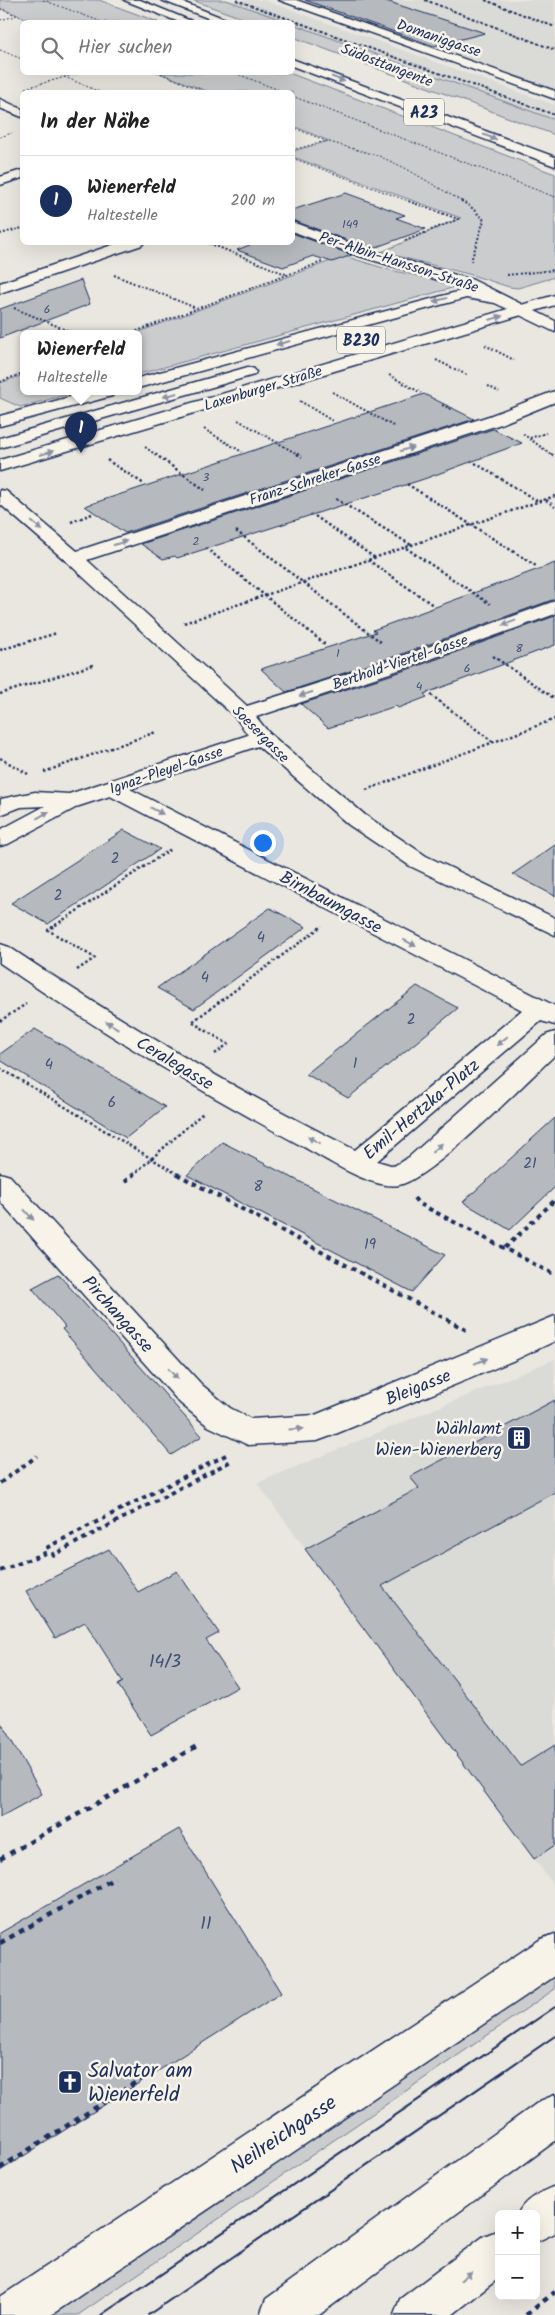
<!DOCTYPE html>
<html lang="de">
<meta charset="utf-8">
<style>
:root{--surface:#fff;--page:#f2f2f2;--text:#222;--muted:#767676;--line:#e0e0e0;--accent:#1b2f5e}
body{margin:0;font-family:Kalam,sans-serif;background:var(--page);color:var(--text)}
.controls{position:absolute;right:15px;bottom:15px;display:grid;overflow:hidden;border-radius:8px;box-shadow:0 5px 20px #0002}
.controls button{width:45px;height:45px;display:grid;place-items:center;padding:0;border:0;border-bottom:1px solid var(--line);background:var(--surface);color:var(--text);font:25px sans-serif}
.you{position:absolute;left:262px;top:842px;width:18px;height:18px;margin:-12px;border:4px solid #fff;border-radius:50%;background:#1a73e8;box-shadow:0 0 0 8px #1a73e833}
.badge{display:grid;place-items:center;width:32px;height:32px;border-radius:50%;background:var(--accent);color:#fff;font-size:16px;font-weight:700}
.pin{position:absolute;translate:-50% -41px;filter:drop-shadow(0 1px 2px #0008)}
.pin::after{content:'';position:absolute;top:26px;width:18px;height:15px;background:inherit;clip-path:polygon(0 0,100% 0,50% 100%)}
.popup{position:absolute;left:20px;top:330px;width:122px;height:65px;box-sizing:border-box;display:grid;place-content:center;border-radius:8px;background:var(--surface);filter:drop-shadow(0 1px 4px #0005);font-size:16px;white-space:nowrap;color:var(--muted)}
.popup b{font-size:19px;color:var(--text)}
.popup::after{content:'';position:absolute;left:50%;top:100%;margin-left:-10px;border:10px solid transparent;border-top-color:var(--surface)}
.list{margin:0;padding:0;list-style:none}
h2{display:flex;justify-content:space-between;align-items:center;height:65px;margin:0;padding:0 20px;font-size:21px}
h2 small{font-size:16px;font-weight:400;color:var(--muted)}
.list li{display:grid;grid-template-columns:32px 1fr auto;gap:15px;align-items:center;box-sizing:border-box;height:90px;padding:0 20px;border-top:1px solid var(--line)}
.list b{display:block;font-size:19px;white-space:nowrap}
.list p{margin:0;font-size:16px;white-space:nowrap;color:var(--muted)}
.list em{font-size:16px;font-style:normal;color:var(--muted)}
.icon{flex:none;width:28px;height:28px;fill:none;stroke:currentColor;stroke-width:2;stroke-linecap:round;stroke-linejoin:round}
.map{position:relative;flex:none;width:555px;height:2315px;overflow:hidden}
.search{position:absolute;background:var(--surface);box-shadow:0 5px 20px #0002;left:20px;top:20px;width:275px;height:55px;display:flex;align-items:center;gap:12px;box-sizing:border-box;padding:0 18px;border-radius:8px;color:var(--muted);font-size:19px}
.panel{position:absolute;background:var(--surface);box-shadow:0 5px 20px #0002;left:20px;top:90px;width:275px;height:155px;border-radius:8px}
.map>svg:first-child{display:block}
</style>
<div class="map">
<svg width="555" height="2315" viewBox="0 0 555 2315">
<rect width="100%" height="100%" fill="#eae7e0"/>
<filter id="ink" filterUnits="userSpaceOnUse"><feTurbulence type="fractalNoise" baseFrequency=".02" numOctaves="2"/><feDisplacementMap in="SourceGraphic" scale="10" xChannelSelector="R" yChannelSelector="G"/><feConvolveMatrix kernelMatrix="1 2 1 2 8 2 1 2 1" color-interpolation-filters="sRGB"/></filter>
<g filter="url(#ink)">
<g fill="#dadad6">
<path d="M 226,0 L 264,0 L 555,105 L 555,120 Z"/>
<path d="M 291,0 L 555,0 L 555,91 L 502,72 Z"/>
<path d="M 555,1359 L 555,1887 L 257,1483 Z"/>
</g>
<g fill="#cbcccd" stroke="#737e96">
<path d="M 0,0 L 99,0 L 158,22 L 36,22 L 0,8 Z"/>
<path d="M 192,0 L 226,0 L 288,22 L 253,22 Z"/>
<path d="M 293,24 L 555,120 L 555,135 L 293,37 Z"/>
<path d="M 160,73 L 289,73 L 555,174 L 555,277 L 518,288 L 509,287 L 472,275 L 381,252 L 461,218 L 293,157 L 293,151 L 329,141 L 293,126 L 292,92 L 209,92 Z"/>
<path d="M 344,256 L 390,270 L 446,282 L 452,288 L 139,374 L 138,334 L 133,334 Z"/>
<path d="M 23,375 L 23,392 L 77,392 L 20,407 L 0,398 L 0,383 Z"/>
<path d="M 555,1968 L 555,1989 L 78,2315 L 34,2315 Z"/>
</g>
<g fill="#b6babf" stroke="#1b2f5e">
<path d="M 305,0 L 383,0 L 485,33 L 434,46 Z"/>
<path d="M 346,193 L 405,215 L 396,218 L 426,229 L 371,249 L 292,220 L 292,210 Z"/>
<path d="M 292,233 L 352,255 L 332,262 L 313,256 L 283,267 L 237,250 L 257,242 L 292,242 Z"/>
<path d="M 81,280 L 90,304 L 0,338 L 0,309 Z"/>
<path d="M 424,394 L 474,419 L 125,533 L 85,506 Z"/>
<path d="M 493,429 L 522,443 L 424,479 L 177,558 L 175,556 L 163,559 L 141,544 Z"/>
<path d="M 555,563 L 555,599 L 399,655 L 286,692 L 261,669 L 376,632 L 373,630 Z"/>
<path d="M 555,616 L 555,645 L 424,694 L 427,697 L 398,708 L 396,706 L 328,728 L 301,704 L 415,667 Z"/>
<path d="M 124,830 L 160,849 L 48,924 L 11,903 Z"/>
<path d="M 555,845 L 555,896 L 513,874 Z"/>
<path d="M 270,908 L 306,927 L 194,1009 L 157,988 Z"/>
<path d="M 417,986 L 458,1008 L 348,1098 L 306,1074 Z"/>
<path d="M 35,1029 L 99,1067 L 165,1107 L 126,1138 L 0,1060 L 0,1054 Z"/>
<path d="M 555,1118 L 555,1187 L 510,1230 L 463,1202 Z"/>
<path d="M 222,1142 L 330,1197 L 445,1255 L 412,1292 L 187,1175 Z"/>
<path d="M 58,1274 L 202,1436 L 171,1455 L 62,1329 L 65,1327 L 32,1288 Z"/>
<path d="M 555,1400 L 555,1492 L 382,1586 L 521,1766 L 555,1745 L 555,1845 L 534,1859 L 305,1549 L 419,1488 L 410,1477 Z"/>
<path d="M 109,1549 L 138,1592 L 177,1571 L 219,1633 L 206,1640 L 238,1687 L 151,1735 L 118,1685 L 123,1682 L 85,1622 L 55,1638 L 26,1591 Z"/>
<path d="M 0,1721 L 42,1794 L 0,1817 Z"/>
<path d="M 179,1829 L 281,1993 L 0,2171 L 0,1933 Z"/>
</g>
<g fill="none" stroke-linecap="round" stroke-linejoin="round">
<defs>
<g id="minor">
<path d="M 279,0 L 296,0 L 555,91 L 555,99 Z"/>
<path d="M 0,99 L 22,109 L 22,117 L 0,108 Z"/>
<path d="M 22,170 L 22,178 L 0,185 L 0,177 Z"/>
<path d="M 292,222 L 366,249 L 473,280 L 555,321 L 555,332 L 495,303 L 466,298 L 138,388 L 138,378 L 468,289 L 356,255 L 292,231 Z"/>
<path d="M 121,242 L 144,242 L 142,245 L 0,293 L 0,283 Z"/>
<path d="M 555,391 L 555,402 L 501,424 L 87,560 L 247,706 L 400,657 L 555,601 L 555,614 L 414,665 L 256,717 L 269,733 L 365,815 L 426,856 L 555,918 L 555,935 L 410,866 L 349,825 L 258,746 L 130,789 L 555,1006 L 555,1025 L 541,1021 L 377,1161 L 394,1166 L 409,1157 L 546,1035 L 555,1032 L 555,1055 C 526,1082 430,1180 399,1185 C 372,1190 325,1158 302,1146 C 198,1090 97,1030 0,963 L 0,944 L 9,947 C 120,1021 235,1090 355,1150 L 522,1010 L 110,796 L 79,806 L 8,844 L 0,846 L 0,830 L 45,806 L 21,807 L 0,815 L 1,799 L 35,792 L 69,794 L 248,735 L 236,718 L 67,562 L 0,504 L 0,490 L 6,491 L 77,551 L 489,416 Z"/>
<path d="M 88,392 L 114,392 L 112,396 L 0,426 L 0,416 Z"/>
<path d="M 0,1173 L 10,1176 L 202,1385 L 230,1408 L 251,1419 L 315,1415 L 555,1316 L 555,1341 L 517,1359 L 328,1437 L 317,1441 L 248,1445 L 208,1426 L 180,1403 L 0,1201 Z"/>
<path d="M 555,1934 L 555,1976 L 51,2315 L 0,2315 L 0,2297 L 541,1939 Z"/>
<path d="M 555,2095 L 555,2141 L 319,2315 L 260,2315 L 266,2299 L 540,2101 Z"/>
<path d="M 555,2186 L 555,2233 L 536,2242 L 536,2214 L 518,2214 C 524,2199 541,2192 555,2186 Z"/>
<path d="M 499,2230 L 499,2278 L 452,2315 L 394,2315 L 400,2299 L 484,2236 Z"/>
</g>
<g id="major">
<path d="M 555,295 L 555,305 L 0,471 L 0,460 Z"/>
<path d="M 248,367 L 254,369 L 256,372 L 254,375 L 0,448 L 0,438 Z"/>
</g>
<g id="highway">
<path d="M 124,0 L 140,0 L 191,21 L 179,22 Z"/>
<path d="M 161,0 L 177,0 L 233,22 L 218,22 Z"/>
<path d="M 292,59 L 555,157 L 555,166 L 292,66 Z"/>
</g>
</defs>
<use href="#minor" stroke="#1b2f5e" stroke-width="3"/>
<use href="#major" stroke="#1b2f5e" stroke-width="3"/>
<use href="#highway" stroke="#1b2f5e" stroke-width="3"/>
<g stroke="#1b2f5e" stroke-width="1" stroke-dasharray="2 2" stroke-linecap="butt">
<path d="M 43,0 L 102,22"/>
<path d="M 0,9 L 34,22"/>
<path d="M 0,20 L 16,16"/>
<path d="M 0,50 L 22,59"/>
<path d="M 53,72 L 100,92"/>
<path d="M 157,72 L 206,92"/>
<path d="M 232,72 L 284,92"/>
<path d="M 25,88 L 84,72"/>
<path d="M 292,96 L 555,197"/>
<path d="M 292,127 L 326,141 L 379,156 L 405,168 L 463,202"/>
<path d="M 0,137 L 12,133"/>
<path d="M 292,150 L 326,141"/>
<path d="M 292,158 L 411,202"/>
</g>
<g stroke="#1b2f5e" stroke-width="2" stroke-dasharray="2 2" stroke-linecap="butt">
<path d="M 461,201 L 470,206 L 484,220 L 471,261"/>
<path d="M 0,234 L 22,228"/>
<path d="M 405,241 L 458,219 L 408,201"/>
<path d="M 206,242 L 288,275"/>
<path d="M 114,275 L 196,308"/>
<path d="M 507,275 L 555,270"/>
<path d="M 14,308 L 76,334"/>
<path d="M 129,334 L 322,262"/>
<path d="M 485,345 L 514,360"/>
<path d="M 436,360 L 467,375"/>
<path d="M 389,375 L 421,393"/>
<path d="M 0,382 L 23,373"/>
<path d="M 488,386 L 499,392"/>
<path d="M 332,392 L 395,427"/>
<path d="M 300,401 L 334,422"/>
<path d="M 442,405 L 451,409"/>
<path d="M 238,420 L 299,455"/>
<path d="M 204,429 L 242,452"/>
<path d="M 523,434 L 552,455"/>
<path d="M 530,438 L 546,433"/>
<path d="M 145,447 L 156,455"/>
</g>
<g stroke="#1b2f5e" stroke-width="2.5" stroke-dasharray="2.5 2.5" stroke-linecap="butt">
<path d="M 155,454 L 205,490"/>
<path d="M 297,454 L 302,457"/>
<path d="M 551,454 L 555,457"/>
<path d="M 107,460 L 144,484"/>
<path d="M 475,463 L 539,502"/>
<path d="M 407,484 L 536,566"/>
<path d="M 336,499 L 411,545"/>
<path d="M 546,500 L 555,507"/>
<path d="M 315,516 L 375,558"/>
<path d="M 71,522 L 92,514"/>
<path d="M 236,531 L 382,643"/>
<path d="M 206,548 L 326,645"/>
<path d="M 406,548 L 490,604"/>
<path d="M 368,560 L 433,605"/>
<path d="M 184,623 L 555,496"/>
<path d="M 0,650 L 57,633"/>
<path d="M 493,656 L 555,699"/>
<path d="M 0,694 L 93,665"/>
<path d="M 431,695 L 493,742"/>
<path d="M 0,758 L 28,774"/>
<path d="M 44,772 L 156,732"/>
<path d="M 366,790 L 555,719"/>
<path d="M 77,970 L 95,958 L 48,930 L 171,849"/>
<path d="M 0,1021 L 26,1004"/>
<path d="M 215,1054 L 228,1044 L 192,1022 L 322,926"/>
<path d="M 0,1068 L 179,1175"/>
<path d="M 133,1175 L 204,1112"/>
</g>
<g stroke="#1b2f5e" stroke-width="4" stroke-dasharray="4.5 4.5" stroke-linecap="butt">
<path d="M 177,1174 L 470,1332"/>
<path d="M 125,1182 L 134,1174"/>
<path d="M 414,1198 L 418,1203 L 555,1275"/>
<path d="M 505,1248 L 555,1200"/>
<path d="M 226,1455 L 48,1547 L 53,1555 L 233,1460"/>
<path d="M 0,1483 L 37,1456"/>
<path d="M 0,1571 L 50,1551"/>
</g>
<g stroke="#1b2f5e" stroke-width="4.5" stroke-dasharray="5.5 5.5" stroke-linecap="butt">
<path d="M 0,1859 L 197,1746"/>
<path d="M 0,1943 L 115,1878"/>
<path d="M 0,2168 L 144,2077"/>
<path d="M 526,2315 L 555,2292"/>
</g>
<use href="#minor" fill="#f7f3e8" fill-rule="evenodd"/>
<use href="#major" fill="#f7f3e8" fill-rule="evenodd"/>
<use href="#highway" fill="#f7f3e8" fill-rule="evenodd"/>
<g stroke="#1b2f5e" stroke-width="2">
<path d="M 101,2315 L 555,2007"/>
<path d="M 148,2315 L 555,2036"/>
</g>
<g stroke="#1b2f5e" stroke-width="2" stroke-dasharray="3 2" stroke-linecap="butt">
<path d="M 236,0 L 555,115"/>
<path d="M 425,0 L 555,50"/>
<path d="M 485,0 L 555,27"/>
</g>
</g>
<defs><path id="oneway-solid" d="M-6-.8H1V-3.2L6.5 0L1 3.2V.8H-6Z" transform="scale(1.25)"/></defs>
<g fill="#8991a3">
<use href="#oneway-solid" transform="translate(338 79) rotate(21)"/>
<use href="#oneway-solid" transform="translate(490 137) rotate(21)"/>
<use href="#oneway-solid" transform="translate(440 300) rotate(165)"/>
<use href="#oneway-solid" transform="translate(496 318) rotate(-17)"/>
<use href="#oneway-solid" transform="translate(283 343) rotate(165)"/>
<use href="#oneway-solid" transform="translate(170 395) rotate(164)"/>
<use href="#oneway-solid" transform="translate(407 449) rotate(-18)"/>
<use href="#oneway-solid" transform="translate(47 453) rotate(-16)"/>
<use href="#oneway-solid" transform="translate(37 526) rotate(40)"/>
<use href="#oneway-solid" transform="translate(120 543) rotate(-18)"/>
<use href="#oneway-solid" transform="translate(509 623) rotate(160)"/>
<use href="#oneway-solid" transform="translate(306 694) rotate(162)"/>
<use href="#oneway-solid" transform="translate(157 811) rotate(28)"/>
<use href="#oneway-solid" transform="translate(43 815) rotate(-29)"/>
<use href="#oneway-solid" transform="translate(410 943) rotate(27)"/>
<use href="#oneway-solid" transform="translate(112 1025) rotate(-149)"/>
<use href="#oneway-solid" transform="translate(502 1041) rotate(140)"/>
<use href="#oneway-solid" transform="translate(314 1140) rotate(-152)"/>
<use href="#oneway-solid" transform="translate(437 1148) rotate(-42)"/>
<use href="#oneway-solid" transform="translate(29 1215) rotate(48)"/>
<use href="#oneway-solid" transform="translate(481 1361) rotate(-22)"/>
<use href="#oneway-solid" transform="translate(173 1374) rotate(48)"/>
<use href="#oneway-solid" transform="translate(296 1429) rotate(-3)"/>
<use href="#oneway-solid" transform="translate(466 2276) rotate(-38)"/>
</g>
</g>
<defs>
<symbol id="building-square" viewBox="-11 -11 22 22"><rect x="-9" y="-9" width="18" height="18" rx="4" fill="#1b2f5e" stroke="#f7f3e8"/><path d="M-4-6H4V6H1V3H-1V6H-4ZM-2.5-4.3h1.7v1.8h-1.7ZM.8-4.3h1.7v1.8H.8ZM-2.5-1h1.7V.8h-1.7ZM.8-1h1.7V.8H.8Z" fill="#fff"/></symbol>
<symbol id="church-square" viewBox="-11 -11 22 22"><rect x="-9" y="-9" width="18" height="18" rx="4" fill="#1b2f5e" stroke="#f7f3e8"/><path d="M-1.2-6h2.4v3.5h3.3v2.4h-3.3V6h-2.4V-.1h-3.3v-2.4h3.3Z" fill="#fff"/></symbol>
</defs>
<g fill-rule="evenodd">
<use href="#building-square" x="505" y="1424" width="28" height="28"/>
<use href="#church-square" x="56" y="2068" width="28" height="28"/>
</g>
<g text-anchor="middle" stroke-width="5" stroke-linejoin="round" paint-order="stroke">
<g font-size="12" fill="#425276">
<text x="350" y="228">149</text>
<text x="47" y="313">6</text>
<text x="206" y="481">3</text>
<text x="196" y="545">2</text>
<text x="519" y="652">8</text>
<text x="338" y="657">1</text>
<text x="467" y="672">6</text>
<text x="419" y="690">4</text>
</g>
<g font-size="15" fill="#1b2f5e" stroke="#f7f3e8">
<text transform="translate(439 38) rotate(19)" y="5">Domaniggasse</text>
<text transform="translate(387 65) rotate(21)" y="5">Südosttangente</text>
<text transform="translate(399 262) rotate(18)" y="5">Per-Albin-Hansson-Straße</text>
<text transform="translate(263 388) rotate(-17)" y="5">Laxenburger Straße</text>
<text transform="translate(315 479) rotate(-18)" y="5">Franz-Schreker-Gasse</text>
<text transform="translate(400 662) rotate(-19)" y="5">Berthold-Viertel-Gasse</text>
<text transform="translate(261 734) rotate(45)" y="5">Soesergasse</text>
<text transform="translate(166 770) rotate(-19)" y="5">Ignaz-Pleyel-Gasse</text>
</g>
<g font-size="15" fill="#425276">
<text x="115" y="863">2</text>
<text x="58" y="900">2</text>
<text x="261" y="942">4</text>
<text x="205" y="982">4</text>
<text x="411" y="1024">2</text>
<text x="355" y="1068">1</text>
<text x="49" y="1069">4</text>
<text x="112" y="1107">6</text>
<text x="530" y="1168">21</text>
<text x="258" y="1191">8</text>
<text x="370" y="1249">19</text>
</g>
<g fill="#f7f3e8" stroke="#5d6a87" stroke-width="1">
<rect x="404" y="98.5" width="40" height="27" rx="4"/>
<rect x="337" y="326.5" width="48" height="27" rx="4"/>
</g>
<g font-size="16" font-weight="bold" fill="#1b2f5e">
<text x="424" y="118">A23</text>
<text x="361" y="346">B230</text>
</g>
<g font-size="18" fill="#1b2f5e" stroke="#f7f3e8">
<text transform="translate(331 902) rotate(28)" y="6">Birnbaumgasse</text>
<text transform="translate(175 1063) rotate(31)" y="6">Ceralegasse</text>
<text transform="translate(421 1109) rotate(-40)" y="6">Emil-Hertzka-Platz</text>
<text transform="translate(118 1314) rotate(48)" y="6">Pirchangasse</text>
<text transform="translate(418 1387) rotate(-22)" y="6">Bleigasse</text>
</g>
<g font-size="18" fill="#1b2f5e" stroke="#f7f3e8" text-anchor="end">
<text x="502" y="1434">Wählamt<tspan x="502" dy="21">Wien-Wienerberg</tspan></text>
</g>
<g font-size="18" fill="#425276">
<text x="165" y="1667">14/3</text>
<text x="206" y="1929">11</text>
</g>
<g font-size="21" fill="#1b2f5e" stroke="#f7f3e8" text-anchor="start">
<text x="88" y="2077">Salvator am<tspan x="88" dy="24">Wienerfeld</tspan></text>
</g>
<g font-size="21" fill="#1b2f5e" stroke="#f7f3e8">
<text transform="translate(283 2134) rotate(-34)" y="7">Neilreichgasse</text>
</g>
</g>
</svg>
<div class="controls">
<button>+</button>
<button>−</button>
</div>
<div class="you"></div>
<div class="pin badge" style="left:81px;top:453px">1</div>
<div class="popup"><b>Wienerfeld</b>Haltestelle</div>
<div class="search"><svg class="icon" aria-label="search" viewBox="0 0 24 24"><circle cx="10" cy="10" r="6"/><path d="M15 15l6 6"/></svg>Hier suchen</div>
<section class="panel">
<h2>In der Nähe<small></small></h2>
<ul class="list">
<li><span class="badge">1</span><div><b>Wienerfeld</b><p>Haltestelle</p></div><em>200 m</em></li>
</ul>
</section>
</div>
